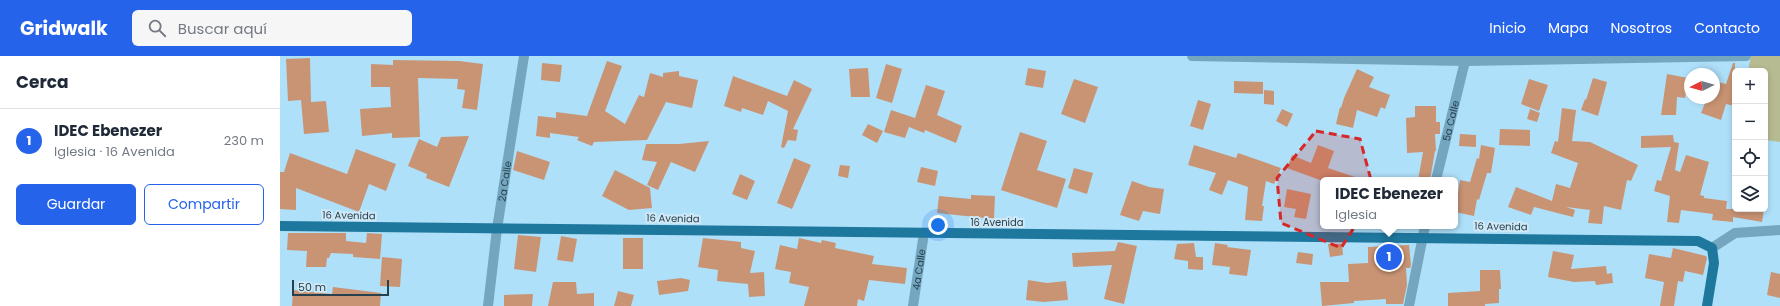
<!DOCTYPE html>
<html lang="es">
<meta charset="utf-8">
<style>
:root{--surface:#fff;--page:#f6f6f7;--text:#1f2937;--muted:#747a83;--line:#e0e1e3;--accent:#2563eb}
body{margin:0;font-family:Poppins,sans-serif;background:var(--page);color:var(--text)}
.controls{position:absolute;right:12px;top:12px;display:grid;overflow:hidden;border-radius:6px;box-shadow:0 2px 6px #0003}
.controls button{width:36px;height:36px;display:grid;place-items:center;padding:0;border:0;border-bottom:1px solid var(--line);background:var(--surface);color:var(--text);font:20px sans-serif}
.compass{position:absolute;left:1404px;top:12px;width:36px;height:36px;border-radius:50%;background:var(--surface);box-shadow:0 2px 6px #0003;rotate:264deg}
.scale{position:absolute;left:12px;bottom:10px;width:97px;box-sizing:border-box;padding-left:4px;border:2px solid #27414e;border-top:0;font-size:11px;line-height:14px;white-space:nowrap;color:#27414e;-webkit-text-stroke:3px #d1e9f7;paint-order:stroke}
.you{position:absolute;left:658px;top:169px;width:14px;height:14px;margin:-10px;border:3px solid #fff;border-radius:50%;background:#1a73e8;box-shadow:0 0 0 6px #1a73e833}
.badge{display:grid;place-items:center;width:26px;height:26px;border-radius:50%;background:var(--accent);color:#fff;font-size:13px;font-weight:700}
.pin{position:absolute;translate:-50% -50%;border:2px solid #fff;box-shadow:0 1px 4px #0006}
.popup{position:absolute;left:1040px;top:121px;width:138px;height:52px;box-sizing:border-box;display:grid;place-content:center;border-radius:6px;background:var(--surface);filter:drop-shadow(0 1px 3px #0005);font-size:13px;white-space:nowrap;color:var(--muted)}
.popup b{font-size:15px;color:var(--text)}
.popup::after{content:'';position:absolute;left:50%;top:100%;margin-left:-8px;border:8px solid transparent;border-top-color:var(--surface)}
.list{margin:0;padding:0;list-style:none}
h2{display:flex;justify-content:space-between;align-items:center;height:52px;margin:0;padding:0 16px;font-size:17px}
h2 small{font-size:13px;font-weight:400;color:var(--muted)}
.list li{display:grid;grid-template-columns:26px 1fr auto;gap:12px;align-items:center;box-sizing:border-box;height:64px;padding:0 16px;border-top:1px solid var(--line)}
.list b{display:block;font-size:15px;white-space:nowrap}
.list p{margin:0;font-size:13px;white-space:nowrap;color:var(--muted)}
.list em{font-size:13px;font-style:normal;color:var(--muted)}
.actions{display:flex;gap:8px;padding:12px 16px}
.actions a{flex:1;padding:9px 0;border:1px solid var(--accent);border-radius:6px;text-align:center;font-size:14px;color:var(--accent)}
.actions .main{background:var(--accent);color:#fff}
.icon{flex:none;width:22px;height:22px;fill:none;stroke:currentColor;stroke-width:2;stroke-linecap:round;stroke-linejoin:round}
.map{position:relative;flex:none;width:1500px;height:250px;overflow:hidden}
header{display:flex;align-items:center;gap:24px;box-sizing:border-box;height:56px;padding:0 20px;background:var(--accent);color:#fff}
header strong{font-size:19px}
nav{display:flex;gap:22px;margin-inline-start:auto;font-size:14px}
.search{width:280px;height:36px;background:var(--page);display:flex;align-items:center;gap:10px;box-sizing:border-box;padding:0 14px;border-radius:6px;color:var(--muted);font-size:15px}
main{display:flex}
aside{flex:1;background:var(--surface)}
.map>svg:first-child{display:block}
</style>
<header>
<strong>Gridwalk</strong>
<div class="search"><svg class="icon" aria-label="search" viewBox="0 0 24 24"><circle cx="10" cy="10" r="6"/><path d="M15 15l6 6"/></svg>Buscar aquí</div>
<nav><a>Inicio</a><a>Mapa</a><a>Nosotros</a><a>Contacto</a></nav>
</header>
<main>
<aside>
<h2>Cerca<small></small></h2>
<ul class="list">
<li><span class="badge">1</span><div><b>IDEC Ebenezer</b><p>Iglesia · 16 Avenida</p></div><em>230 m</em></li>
</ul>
<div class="actions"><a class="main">Guardar</a><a>Compartir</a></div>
</aside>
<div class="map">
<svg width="1500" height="250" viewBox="0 0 1500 250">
<rect width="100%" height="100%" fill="#afe0fa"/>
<path fill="#b7bb92" d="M 1471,0 L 1500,0 L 1500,86 L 1485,84 L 1485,15 L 1468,15 Z"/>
<g fill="#c99474">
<path d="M 30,2 L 31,46 L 46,45 L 49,76 L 24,78 L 21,44 L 8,45 L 6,3 Z"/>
<path d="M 113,4 L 179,5 L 203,8 L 197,54 L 182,52 L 185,34 L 177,33 L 178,23 L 138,22 L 140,81 L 112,82 L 112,77 L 82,80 L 80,53 L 111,51 L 110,31 L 91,31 L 91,8 L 113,9 Z"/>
<path d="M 327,5 L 342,10 L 325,55 L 345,68 L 359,39 L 364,41 L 370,17 L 383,21 L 383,17 L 399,15 L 399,20 L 418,24 L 412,52 L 386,46 L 367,84 L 314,86 L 312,90 L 297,84 L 299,81 L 270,77 L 270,82 L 256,80 L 258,60 L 276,62 L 276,56 L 307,60 Z"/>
<path d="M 262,7 L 282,9 L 280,26 L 261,24 Z"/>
<path d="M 1453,7 L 1455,7 L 1455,50 L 1446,48 L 1441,64 L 1421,57 L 1427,42 L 1434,42 L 1434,25 L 1446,28 Z"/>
<path d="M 606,8 L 622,13 L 612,47 L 596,42 Z"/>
<path d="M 588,12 L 590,41 L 571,41 L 569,13 Z"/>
<path d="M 748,12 L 766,15 L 763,32 L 745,29 Z"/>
<path d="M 1077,13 L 1094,21 L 1089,31 L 1110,39 L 1105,53 L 1101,51 L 1097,61 L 1077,54 L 1073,72 L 1056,68 L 1060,51 L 1061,52 L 1064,42 Z"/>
<path d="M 1387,18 L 1408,22 L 1405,42 L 1397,41 L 1396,59 L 1381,59 Z"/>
<path d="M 453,20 L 507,40 L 514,24 L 532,33 L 513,73 L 518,74 L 516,85 L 508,84 L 504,92 L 501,91 L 508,55 L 488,45 L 483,59 L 462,52 L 461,56 L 444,50 Z"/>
<path d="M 1313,22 L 1327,26 L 1318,60 L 1301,54 L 1305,43 L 1306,44 Z"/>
<path d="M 794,23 L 818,31 L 805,67 L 781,58 Z"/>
<path d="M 1249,23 L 1268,29 L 1259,55 L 1241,48 Z"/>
<path d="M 954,25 L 983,26 L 983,38 L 954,37 Z"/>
<path d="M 646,29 L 665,35 L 657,59 L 682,70 L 676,87 L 645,74 L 644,77 L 629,71 L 625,82 L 604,76 L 611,54 L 635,62 Z"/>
<path d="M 984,34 L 994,35 L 994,49 L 984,48 Z"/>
<path d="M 918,44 L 931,48 L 923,74 L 910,70 Z"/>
<path d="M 1135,50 L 1156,50 L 1156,66 L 1160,66 L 1160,78 L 1155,78 L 1156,95 L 1155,95 L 1150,124 L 1138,124 L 1143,96 L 1127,97 L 1126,62 L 1135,61 Z"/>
<path d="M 1282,52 L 1296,54 L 1292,85 L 1310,86 L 1358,109 L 1351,125 L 1347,124 L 1341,154 L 1324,150 L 1322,168 L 1308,167 L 1310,154 L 1286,151 L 1295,154 L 1293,161 L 1254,151 L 1251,159 L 1228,151 L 1236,131 L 1272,145 L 1276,128 L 1290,132 L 1298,107 L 1271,97 L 1275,85 L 1278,86 Z"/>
<path d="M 1002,53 L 1013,58 L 1007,71 L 996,65 Z"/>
<path d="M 1250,53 L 1260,57 L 1257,66 L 1247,63 Z"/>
<path d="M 588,68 L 603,75 L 597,87 L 582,79 Z"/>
<path d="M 1220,73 L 1250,74 L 1250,90 L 1219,89 Z"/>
<path d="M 740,76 L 767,85 L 757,114 L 786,123 L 777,152 L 721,134 Z"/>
<path d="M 1180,78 L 1196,79 L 1196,91 L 1179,90 Z"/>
<path d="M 1393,79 L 1394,86 L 1399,87 L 1395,114 L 1400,116 L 1406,99 L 1429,106 L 1420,139 L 1424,140 L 1424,142 L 1447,145 L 1446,153 L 1484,153 L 1482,166 L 1453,161 L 1453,166 L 1432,164 L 1433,158 L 1401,154 L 1399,167 L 1387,166 L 1390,140 L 1374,135 L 1377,124 L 1381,125 L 1391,91 L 1361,92 L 1361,80 Z"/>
<path d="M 189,80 L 169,131 L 146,122 L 147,118 L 128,110 L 139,83 L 157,91 L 161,81 Z"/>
<path d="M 429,85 L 415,116 L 391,106 L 378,134 L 367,129 L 377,106 L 362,104 L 366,88 L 399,88 Z"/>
<path d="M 914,89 L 956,102 L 958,97 L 1001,112 L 994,128 L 986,125 L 982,150 L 984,150 L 982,165 L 965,164 L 968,131 L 948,124 L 942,139 L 929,134 L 936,117 L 908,109 Z"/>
<path d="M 1038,89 L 1054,95 L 1048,112 L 1078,122 L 1077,124 L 1040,124 L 1007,112 L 1012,99 L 1031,107 Z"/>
<path d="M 1201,89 L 1215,92 L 1211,117 L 1207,117 L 1199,144 L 1197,143 L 1194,160 L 1175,156 L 1180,124 L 1190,126 L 1197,102 L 1199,103 Z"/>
<path d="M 76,93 L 116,108 L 106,135 L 89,128 L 79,156 L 16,132 L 16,154 L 0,153 L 0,116 L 4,116 L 10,97 L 67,118 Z"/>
<path d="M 237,95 L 270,106 L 264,124 L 233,114 Z"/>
<path d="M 514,102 L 531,109 L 512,153 L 497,147 Z"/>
<path d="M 560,109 L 570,110 L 568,122 L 558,120 Z"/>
<path d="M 641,111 L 658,115 L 655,130 L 637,126 Z"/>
<path d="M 794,112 L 813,117 L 807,138 L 788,132 Z"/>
<path d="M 335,114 L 370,132 L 372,152 L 349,154 L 322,140 Z"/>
<path d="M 460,118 L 475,125 L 467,144 L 452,138 Z"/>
<path d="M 852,125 L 869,131 L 884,133 L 880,158 L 863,155 L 859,165 L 840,159 Z"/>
<path d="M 1007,133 L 1031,138 L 1026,163 L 1014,161 L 1016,153 L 1004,151 Z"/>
<path d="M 691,139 L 715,140 L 714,163 L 657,157 L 659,140 L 691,143 Z"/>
<path d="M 8,177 L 66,177 L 66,185 L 86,187 L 87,177 L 102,178 L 100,203 L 73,201 L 73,198 L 51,197 L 49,202 L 47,202 L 46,211 L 26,211 L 27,195 L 7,194 Z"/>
<path d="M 238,179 L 261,181 L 256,216 L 234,213 Z"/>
<path d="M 281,180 L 297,183 L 293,206 L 277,204 Z"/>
<rect x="343" y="182" width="20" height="31"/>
<path d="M 423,182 L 461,186 L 461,192 L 475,195 L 470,217 L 484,216 L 485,240 L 469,241 L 468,228 L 437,225 L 438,214 L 418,211 Z"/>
<path d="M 519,182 L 541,187 L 542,184 L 556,187 L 555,192 L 594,200 L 592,208 L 627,212 L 625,228 L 589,224 L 584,245 L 578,243 L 577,250 L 524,250 L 529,231 L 509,227 L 511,216 L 495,213 L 500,189 L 517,193 Z"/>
<path d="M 838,186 L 857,190 L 844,248 L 824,243 L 832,209 L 793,211 L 792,197 L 835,195 Z"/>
<path d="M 914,187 L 916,201 L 923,201 L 923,214 L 908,213 L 908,205 L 894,203 L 897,188 Z"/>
<path d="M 935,187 L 948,189 L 947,191 L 971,194 L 967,220 L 949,218 L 950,211 L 932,209 Z"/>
<path d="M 1048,188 L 1062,188 L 1063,199 L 1050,201 Z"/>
<path d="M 1129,189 L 1131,209 L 1130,212 L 1126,212 L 1127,229 L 1123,248 L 1106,248 L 1106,243 L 1074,245 L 1074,247 L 1042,250 L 1040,226 L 1069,226 L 1068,208 L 1088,207 L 1088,191 Z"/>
<path d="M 1393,192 L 1426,200 L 1427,202 L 1423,219 L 1405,215 L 1403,226 L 1398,225 L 1394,250 L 1380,250 L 1384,226 L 1365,222 L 1369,198 L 1391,202 Z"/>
<path d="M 1273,195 L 1294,199 L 1291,213 L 1326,210 L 1327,218 L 1332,217 L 1333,227 L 1316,229 L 1315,225 L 1294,226 L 1268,221 Z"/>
<path d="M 1018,196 L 1033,198 L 1032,209 L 1016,207 Z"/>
<path d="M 102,201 L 122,203 L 120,231 L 100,230 Z"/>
<path d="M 1200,214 L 1220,214 L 1221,233 L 1219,233 L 1219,247 L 1205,248 L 1205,250 L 1168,250 L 1168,237 L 1200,235 Z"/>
<path d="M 1491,216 L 1500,218 L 1500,242 L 1487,239 Z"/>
<path d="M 401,222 L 410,224 L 408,235 L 379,239 L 377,225 Z"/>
<path d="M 748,224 L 767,227 L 786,225 L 788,244 L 763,246 L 746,244 Z"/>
<path d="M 273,226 L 296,226 L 297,238 L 314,237 L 314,250 L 268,250 Z"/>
<path d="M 53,231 L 101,237 L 100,250 L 12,250 L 13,234 L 52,238 Z"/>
<path d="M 338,235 L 354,239 L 351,250 L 334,250 Z"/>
<path d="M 253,238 L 252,250 L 224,250 L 224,239 Z"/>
</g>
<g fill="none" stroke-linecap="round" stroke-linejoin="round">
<g stroke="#74a6c0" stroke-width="10">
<path d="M 912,0 L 1185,5 L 1466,0"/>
<path id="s1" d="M 1156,124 L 1185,5"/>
<path d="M 1432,192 L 1455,177 L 1500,174"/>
<path id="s2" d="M 208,250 L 217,173 L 244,0"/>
<path id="s3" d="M 633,250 L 644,177"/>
<path d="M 1129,250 L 1145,170"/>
</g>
<path stroke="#1e779d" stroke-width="10" d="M 0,170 L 1418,185 L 1432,192 L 1434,207 L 1427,250"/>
</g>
<path fill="#d62828" fill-opacity="0.2" stroke="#d62828" stroke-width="3" stroke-dasharray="8 5" stroke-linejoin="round" d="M 1036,75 L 1080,83 L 1095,139 L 1061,192 L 1001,167 L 997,122 Z"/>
<g text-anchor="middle" stroke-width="4" stroke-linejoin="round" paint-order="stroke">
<g font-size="10" fill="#27414e" stroke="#d1e9f7">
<text dy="4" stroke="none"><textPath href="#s1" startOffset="61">5a Calle</textPath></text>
<text dy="4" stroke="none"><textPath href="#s2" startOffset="126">2a Calle</textPath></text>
<text transform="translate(69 159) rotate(1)" y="4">16 Avenida</text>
<text transform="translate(393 162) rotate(1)" y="4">16 Avenida</text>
<text x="717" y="170">16 Avenida</text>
<text transform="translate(1221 170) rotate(1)" y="4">16 Avenida</text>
<text dy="4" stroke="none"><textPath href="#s3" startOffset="37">4a Calle</textPath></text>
</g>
</g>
</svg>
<div class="controls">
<button>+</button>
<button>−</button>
<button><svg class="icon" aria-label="locate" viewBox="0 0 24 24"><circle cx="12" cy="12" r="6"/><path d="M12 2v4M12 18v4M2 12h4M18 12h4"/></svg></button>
<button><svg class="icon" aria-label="layers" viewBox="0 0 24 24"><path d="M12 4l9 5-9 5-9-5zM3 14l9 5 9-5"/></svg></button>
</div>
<svg class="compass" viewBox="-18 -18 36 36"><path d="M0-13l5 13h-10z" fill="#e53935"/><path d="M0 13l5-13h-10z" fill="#747a83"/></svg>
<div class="scale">50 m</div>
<div class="you"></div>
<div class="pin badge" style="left:1109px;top:201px">1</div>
<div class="popup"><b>IDEC Ebenezer</b>Iglesia</div>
</div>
</main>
